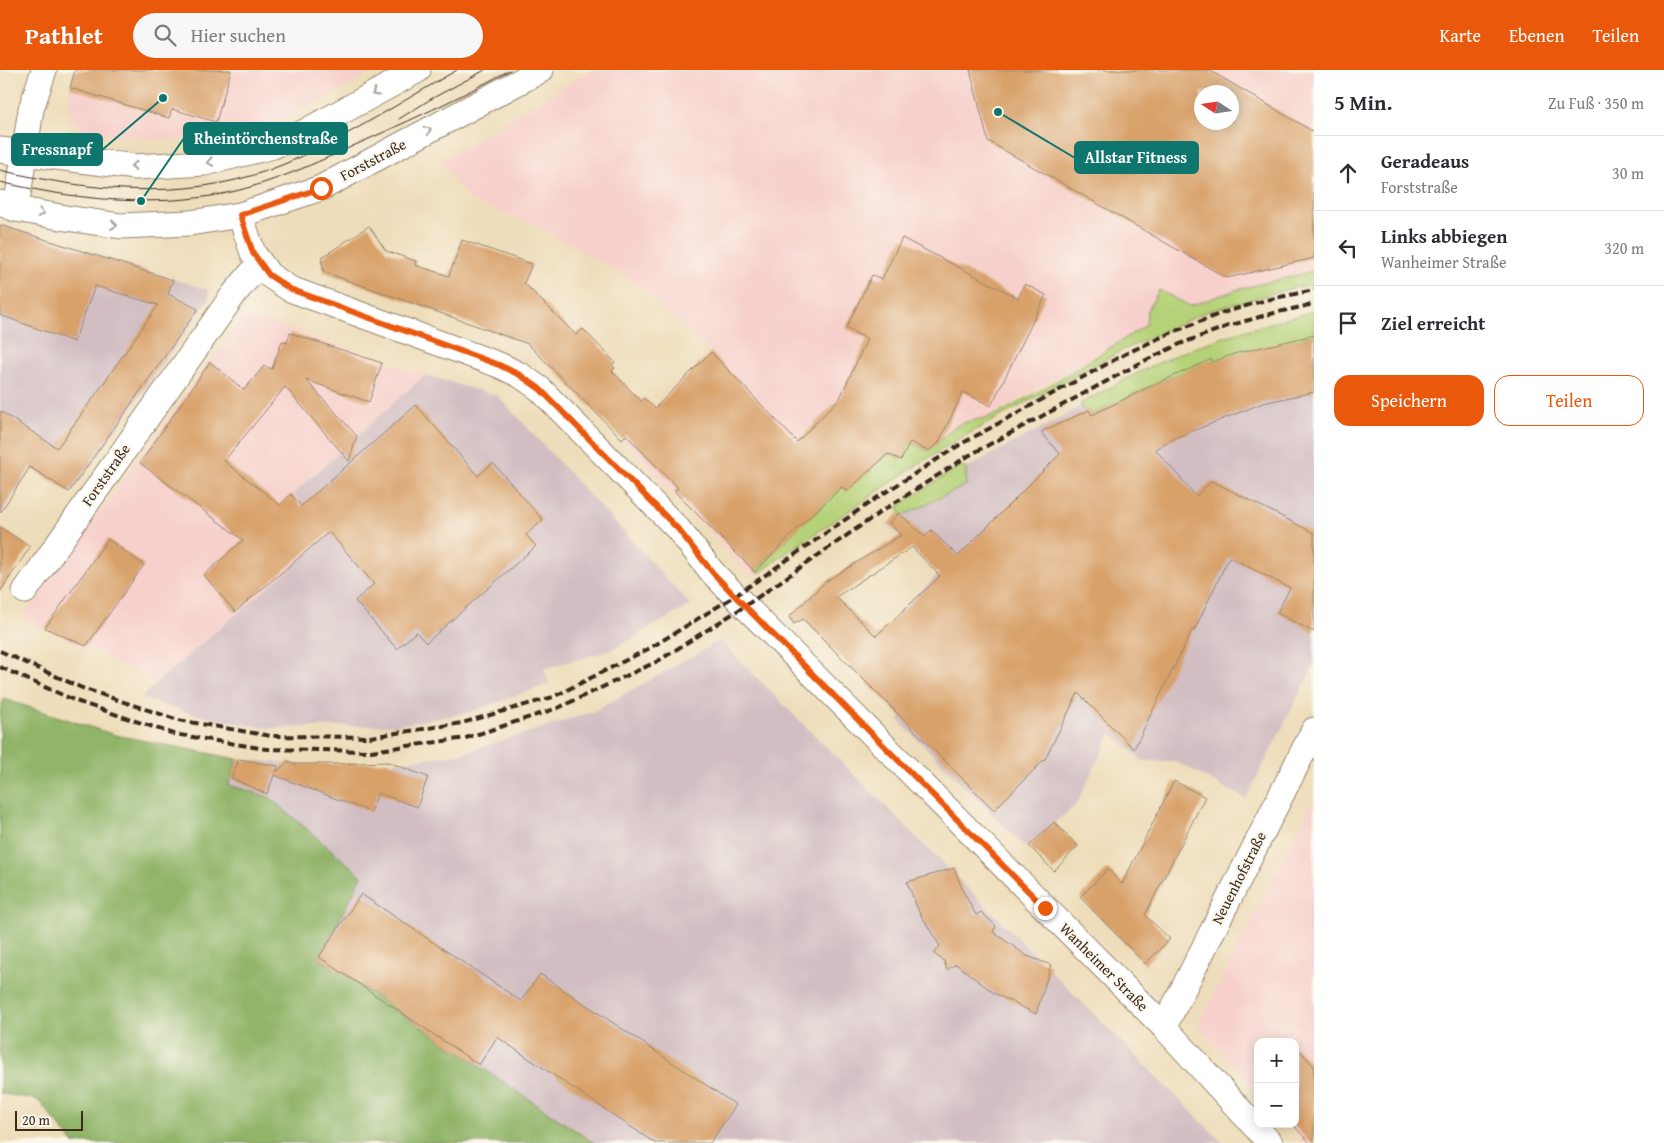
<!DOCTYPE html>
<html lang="de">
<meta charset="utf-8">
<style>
:root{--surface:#fff;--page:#f7f7f7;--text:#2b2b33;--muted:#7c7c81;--line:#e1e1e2;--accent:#ea580c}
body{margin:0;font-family:"Gentium Book Plus",serif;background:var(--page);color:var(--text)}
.controls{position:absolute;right:15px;bottom:15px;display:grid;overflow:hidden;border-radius:10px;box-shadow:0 2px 12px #0003}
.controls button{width:45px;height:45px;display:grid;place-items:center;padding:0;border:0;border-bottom:1px solid var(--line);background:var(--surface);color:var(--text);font:25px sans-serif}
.compass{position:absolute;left:1194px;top:15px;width:45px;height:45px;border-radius:50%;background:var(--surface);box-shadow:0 2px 12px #0003;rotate:282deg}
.scale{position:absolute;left:15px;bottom:12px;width:68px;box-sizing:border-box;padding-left:5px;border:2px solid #3b2a1e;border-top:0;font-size:14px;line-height:18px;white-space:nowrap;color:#3b2a1e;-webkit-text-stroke:4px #fbf7ec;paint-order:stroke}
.stop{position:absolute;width:15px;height:15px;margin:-11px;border:4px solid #ea580c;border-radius:50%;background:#fff}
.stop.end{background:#ea580c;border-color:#fff;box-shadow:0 1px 5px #0008}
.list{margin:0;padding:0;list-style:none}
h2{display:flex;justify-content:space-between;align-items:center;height:65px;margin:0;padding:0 20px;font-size:21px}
h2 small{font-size:16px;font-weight:400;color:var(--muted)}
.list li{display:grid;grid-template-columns:32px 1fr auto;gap:15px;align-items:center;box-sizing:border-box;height:75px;padding:0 20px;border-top:1px solid var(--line)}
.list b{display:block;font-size:19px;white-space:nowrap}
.list p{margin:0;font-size:16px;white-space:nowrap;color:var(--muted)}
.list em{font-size:16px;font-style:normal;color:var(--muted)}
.actions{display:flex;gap:10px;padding:15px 20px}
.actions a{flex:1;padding:11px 0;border:1px solid var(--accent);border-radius:15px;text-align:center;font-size:18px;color:var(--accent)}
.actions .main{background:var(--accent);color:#fff}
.icon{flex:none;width:28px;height:28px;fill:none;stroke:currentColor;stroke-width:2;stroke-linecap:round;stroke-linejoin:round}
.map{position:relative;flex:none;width:1314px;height:1073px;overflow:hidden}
header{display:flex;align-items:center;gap:30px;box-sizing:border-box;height:70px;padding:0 25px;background:var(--accent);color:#fff}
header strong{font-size:24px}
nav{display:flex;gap:28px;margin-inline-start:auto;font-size:18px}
.search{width:350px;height:45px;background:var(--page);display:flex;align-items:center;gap:12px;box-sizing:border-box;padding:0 18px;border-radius:28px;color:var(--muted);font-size:19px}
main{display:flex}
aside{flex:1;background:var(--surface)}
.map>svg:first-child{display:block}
</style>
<header>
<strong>Pathlet</strong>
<div class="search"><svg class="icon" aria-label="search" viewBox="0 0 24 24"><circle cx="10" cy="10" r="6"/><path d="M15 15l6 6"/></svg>Hier suchen</div>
<nav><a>Karte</a><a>Ebenen</a><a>Teilen</a></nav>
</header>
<main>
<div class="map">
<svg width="1314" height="1073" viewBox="0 0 1314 1073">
<rect width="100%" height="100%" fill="#fbf7ec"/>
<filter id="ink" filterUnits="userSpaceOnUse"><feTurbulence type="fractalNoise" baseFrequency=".02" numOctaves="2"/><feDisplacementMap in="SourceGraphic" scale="10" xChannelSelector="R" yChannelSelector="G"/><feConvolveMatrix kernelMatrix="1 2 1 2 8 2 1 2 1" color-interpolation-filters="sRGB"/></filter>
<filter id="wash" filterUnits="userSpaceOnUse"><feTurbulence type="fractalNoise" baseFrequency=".0096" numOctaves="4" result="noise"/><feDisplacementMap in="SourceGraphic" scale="20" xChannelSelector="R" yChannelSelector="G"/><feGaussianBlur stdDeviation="1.12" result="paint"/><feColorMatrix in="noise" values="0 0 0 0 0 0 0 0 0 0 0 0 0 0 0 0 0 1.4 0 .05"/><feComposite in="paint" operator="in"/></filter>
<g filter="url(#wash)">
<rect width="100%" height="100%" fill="#eeddba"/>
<g fill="#f7d0cb" fill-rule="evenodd">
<path d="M 75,0 L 377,0 L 263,62 L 215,70 L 163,70 L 96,64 L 77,57 L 70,44 L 70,18 Z"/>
<path d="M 590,0 L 1314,0 L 1314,201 L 1236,220 L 1180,240 L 1124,269 L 983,350 L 938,374 L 858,422 L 751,506 L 622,369 L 711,282 L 631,209 L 535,154 L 470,131 L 441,92 ZM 1202,22 L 1232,22 L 1232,52 L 1202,52 Z"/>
<path d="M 244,244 L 425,305 L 293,423 L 329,465 L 156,613 L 23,547 Z"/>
<path d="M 1314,728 L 1314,1073 L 1303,1073 L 1286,1054 L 1295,1054 L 1295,972 L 1258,972 L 1258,1022 L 1198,956 Z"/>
</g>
<g fill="#d2bec2">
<path d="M 0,154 L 208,220 L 209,229 L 72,421 L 30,399 L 0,446 Z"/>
<path d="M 1314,257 L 1314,595 L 1246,729 L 1175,691 L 1143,691 L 1111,663 L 1076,735 L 1025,777 L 898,650 L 950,595 L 899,543 L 938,504 L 887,453 L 966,415 L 966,398 L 1084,335 L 1089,342 L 1177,295 Z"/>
<path d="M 425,305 L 498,326 L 691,535 L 611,580 L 544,599 L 549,614 L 467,643 L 397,655 L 267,658 L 201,646 L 141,628 L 156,613 L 329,465 L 293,424 Z"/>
<path d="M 720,571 L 1223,1073 L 594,1073 L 319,888 L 229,714 L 237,689 L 346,698 L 460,684 L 592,642 Z"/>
</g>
<g fill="#b6d278" stroke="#787e4b">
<path d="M 1314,201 L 1314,215 L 1297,217 L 1208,241 L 1123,280 L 957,370 L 917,395 L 782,486 L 760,503 L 755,502 L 798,458 L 842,417 L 846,421 L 888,384 L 901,390 L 910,372 L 928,381 C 937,375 949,360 956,356 C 968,349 985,350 997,344 C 1049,318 1097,286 1146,255 L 1147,241 L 1159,220 L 1190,236 L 1236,220 Z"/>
<path d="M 1314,241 L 1314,265 L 1212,292 L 1211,290 L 1149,317 L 1092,345 L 1090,340 L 1085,342 L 1080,334 C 1115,315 1150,295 1186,281 C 1228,264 1271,253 1314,241 Z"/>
<path d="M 960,396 L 966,398 L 966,415 L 902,446 L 898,436 Z"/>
</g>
<path fill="#90b468" stroke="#666f43" d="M 4,629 L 115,665 L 237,689 L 229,715 L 269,727 L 362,806 L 319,888 L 594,1073 L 73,1073 L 38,1030 L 0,1023 L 0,640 Z"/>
<g id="blocks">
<g fill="#d8a16b" fill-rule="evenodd">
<path d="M 75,0 L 231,0 L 216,52 L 172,39 L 169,48 L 70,18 Z"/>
<path d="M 970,0 L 1209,0 L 1314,62 L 1314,188 L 1227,208 L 988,71 ZM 1202,22 L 1232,22 L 1232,52 L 1202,52 Z"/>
<path d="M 0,155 L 173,210 L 168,224 L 198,239 L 69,422 L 30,397 L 0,443 L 0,341 L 57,378 L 96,324 L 158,235 L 95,216 L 74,272 L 0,245 Z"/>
<path d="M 369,156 L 386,181 L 416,191 L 415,195 L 449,206 L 462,170 L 532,194 L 524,213 L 576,265 L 583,259 L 615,292 L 612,295 L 615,298 L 612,301 L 641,331 L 644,328 L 655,338 L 711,282 L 797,372 L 840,328 L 867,269 L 846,258 L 872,205 L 882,209 L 902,168 L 1018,228 L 1025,214 L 1046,225 L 991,336 L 963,322 L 938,374 L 928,381 L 910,372 L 901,390 L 888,384 L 846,422 L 842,417 L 798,458 L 755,502 L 674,421 L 678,418 L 626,365 L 622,369 L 528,274 L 324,202 L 321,188 Z"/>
<path d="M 290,263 L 382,293 L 369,332 L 306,310 L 357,366 L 349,391 L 285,317 L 224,391 L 280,435 L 291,424 L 301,436 L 416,335 L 478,406 L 493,393 L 543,450 L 526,465 L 536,476 L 426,573 L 416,562 L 397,579 L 355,531 L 374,514 L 329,462 L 235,542 L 204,505 L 243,470 L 140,393 L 210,292 L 244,320 L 264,296 L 272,299 L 282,271 L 287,273 Z"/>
<path d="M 1314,265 L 1314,322 L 1263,333 L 1175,368 L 1155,379 L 1196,426 L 1212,411 L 1314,463 L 1314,562 L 1277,543 L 1290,518 L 1229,487 L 1194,561 L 1192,560 L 1134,679 L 1078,623 L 1045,689 L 994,740 L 803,549 L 794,554 L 789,547 L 825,512 L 901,465 L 889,453 L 899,443 L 925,467 L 931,460 L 958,486 L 1060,384 L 1041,362 L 1089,340 L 1092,345 L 1149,317 L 1212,289 L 1212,292 L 1237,283 ZM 912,477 L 940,506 L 876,566 L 836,527 Z"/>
<path d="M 0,457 L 30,477 L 0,522 Z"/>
<path d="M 108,469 L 144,495 L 86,576 L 45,558 Z"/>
<path d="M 239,689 L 278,696 L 276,702 L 289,691 L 295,694 L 331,694 L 388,692 L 428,707 L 417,737 L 378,723 L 371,742 L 274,705 L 267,724 L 231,708 Z"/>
<path d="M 1174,711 L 1205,727 L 1145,845 L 1170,869 L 1145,894 L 1080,827 L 1108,799 L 1122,814 Z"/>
<path d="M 1054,752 L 1078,776 L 1054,801 L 1029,776 Z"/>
<path d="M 954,798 L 963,821 L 976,845 L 981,842 L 996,856 L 993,862 L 1027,886 L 1051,895 L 1036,944 L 994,923 L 956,894 L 947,900 L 944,891 L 934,884 L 940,876 L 919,842 L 907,812 Z"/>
<path d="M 361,824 L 521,931 L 540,904 L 736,1035 L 710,1073 L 655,1073 L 497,967 L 479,995 L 319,887 Z"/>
<path d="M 1295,976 L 1314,996 L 1314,1073 L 1310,1073 L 1295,1057 Z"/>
</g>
</g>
</g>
<g filter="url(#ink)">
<use href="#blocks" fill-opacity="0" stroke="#94846c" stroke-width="1"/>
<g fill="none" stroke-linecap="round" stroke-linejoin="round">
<defs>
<g id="minor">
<path d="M 0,80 L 136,97 L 205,93 L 273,76 L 299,65 L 418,0"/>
<path d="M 0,133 L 16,139 L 66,148 L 121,156 L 190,153 L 240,145 L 321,118 L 541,0"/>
<path d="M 16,139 L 31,39 L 44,0"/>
<path d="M 240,145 L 253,183 L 269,205 L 290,219 L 499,295 L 520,305 L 540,319 L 678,459 L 713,503 L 745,536 L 1164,957 L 1270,1073"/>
<path d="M 25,521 L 234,224 L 260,193"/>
<path d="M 1164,957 L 1314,660"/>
</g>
</defs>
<use href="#minor" stroke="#94846c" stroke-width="27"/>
<use href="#minor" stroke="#fff" stroke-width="25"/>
<g stroke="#3b2a1e" stroke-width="1">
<path d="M 399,49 L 431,29 L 485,0"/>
<path d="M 0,100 C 87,121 184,131 269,100 C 334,76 397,34 457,0"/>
<path d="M 0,112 C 69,128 140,137 211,126 C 261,118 307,97 353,76 C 407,52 459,28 510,0"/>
</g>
<g stroke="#3b2a1e" stroke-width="4" stroke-dasharray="8 4" stroke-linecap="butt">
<path d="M 0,581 L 82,618 L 178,650 L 271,666 L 370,667 L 462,653 L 553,627 L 650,578 L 735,526 L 872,431 L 961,374 L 1125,284 L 1168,264 L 1222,243 L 1266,230 L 1314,220"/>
<path d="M 0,597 L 76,631 L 174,664 L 266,679 L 371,681 L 466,668 L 558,638 L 658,591 L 745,536 L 882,441 L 968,386 L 1144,291 L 1180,274 L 1228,256 L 1270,244 L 1314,234"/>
</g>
</g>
<defs><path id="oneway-chevron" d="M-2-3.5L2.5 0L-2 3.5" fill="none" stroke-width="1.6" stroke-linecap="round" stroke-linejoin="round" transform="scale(1.25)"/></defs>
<g stroke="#a79f9a">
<use href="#oneway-chevron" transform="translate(375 23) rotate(151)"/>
<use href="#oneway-chevron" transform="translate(428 60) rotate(-28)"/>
<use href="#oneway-chevron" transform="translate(210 92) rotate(169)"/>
<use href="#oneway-chevron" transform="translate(134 96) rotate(-177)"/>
<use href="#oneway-chevron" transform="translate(41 143) rotate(11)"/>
<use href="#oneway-chevron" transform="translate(114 155) rotate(7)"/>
</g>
</g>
<g fill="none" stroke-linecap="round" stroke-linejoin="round" filter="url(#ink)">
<path stroke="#ea580c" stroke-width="6" d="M 321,118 L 240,145 L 253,183 L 269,205 L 290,219 L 499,295 L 520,305 L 540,319 L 678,459 L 713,503 L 735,526 L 1045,838"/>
</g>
<g text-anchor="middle" stroke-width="4.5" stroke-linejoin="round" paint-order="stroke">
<g font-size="15" fill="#3b2a1e" stroke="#fbf7ec">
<text transform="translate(373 90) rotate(-28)" y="5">Forststraße</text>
<text transform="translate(106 405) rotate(-55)" y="5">Forststraße</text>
<text transform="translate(1239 808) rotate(-63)" y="5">Neuenhofstraße</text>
<text transform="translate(1104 897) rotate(45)" y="5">Wanheimer Straße</text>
</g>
</g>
<path fill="none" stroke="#0f766e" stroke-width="2" d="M141 131L184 68M163 28L102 80M998 42L1075 88"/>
<g fill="#0f766e" stroke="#fbf7ec" stroke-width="2">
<circle cx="141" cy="131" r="5"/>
<circle cx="163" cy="28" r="5"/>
<circle cx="998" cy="42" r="5"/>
</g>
<g fill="#0f766e" stroke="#0f766e" stroke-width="2">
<rect x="184" y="53" width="163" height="31" rx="5"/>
<rect x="12" y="64" width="90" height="31" rx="5"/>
<rect x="1075" y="72" width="123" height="31" rx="5"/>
</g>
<g font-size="16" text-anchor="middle" font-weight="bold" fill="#fff">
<text x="266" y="74">Rheintörchenstraße</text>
<text x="57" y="85">Fressnapf</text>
<text x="1136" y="93">Allstar Fitness</text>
</g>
</svg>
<div class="controls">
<button>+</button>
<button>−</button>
</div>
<svg class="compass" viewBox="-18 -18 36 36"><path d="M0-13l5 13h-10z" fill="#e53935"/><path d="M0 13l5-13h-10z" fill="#7c7c81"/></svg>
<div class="scale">20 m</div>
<div class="stop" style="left:321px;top:118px"></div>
<div class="stop end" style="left:1045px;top:838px"></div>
</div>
<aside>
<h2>5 Min.<small>Zu Fuß · 350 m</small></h2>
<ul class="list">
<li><svg class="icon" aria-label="ahead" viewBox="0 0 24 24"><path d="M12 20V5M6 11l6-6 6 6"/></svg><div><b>Geradeaus</b><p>Forststraße</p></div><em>30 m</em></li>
<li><svg class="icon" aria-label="left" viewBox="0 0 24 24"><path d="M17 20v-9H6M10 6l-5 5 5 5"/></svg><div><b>Links abbiegen</b><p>Wanheimer Straße</p></div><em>320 m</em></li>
<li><svg class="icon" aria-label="arrive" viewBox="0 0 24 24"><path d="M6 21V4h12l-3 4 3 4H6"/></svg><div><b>Ziel erreicht</b></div></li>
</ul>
<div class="actions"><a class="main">Speichern</a><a>Teilen</a></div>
</aside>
</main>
